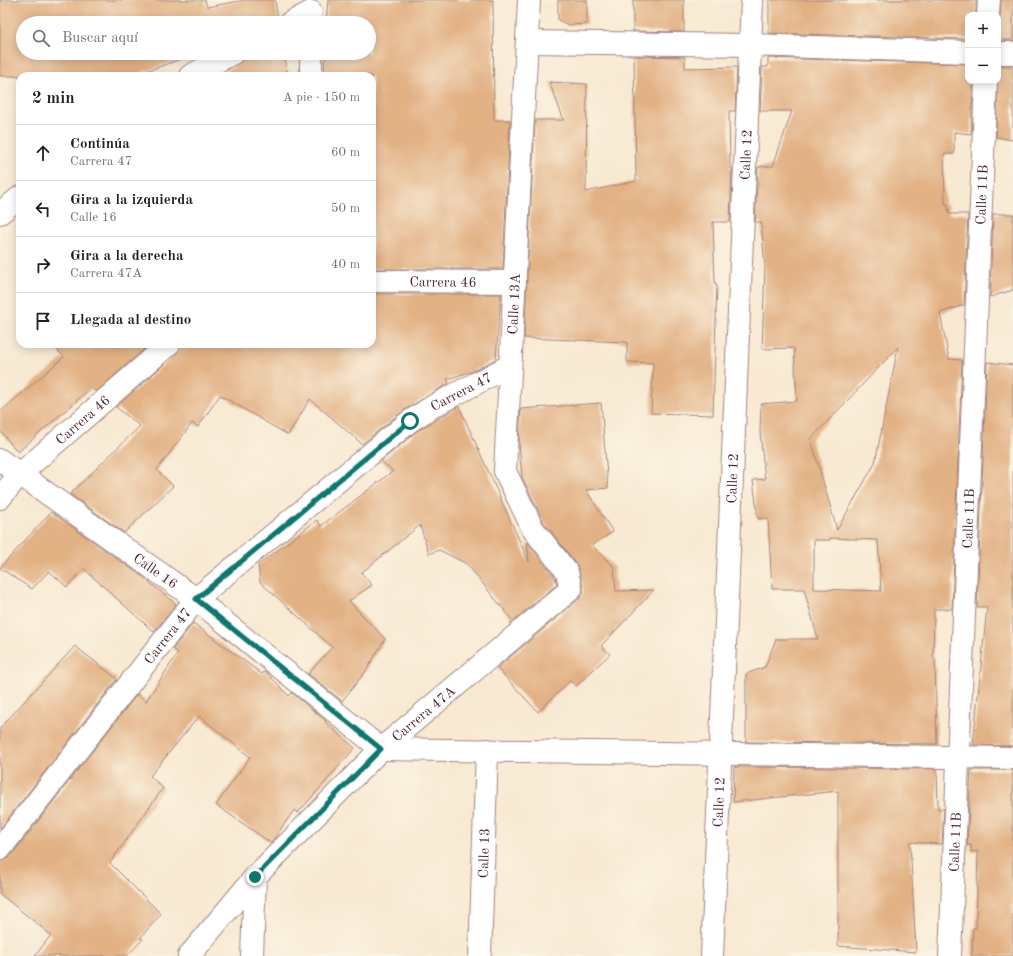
<!DOCTYPE html>
<html lang="es">
<meta charset="utf-8">
<style>
:root{--surface:#fff;--page:#f2f2f2;--text:#202124;--muted:#757577;--line:#e0e0e0}
body{margin:0;font-family:"Old Standard TT",serif;background:var(--page);color:var(--text)}
.controls{position:absolute;right:12px;top:12px;display:grid;overflow:hidden;border-radius:8px;box-shadow:0 2px 10px #0003}
.controls button{width:36px;height:36px;display:grid;place-items:center;padding:0;border:0;border-bottom:1px solid var(--line);background:var(--surface);color:var(--text);font:20px sans-serif}
.stop{position:absolute;width:12px;height:12px;margin:-9px;border:3px solid #0f766e;border-radius:50%;background:#fff}
.stop.end{background:#0f766e;border-color:#fff;box-shadow:0 1px 4px #0008}
.list{margin:0;padding:0;list-style:none}
h2{display:flex;justify-content:space-between;align-items:center;height:52px;margin:0;padding:0 16px;font-size:17px}
h2 small{font-size:13px;font-weight:400;color:var(--muted)}
.list li{display:grid;grid-template-columns:26px 1fr auto;gap:12px;align-items:center;box-sizing:border-box;height:56px;padding:0 16px;border-top:1px solid var(--line)}
.list b{display:block;font-size:15px;white-space:nowrap}
.list p{margin:0;font-size:13px;white-space:nowrap;color:var(--muted)}
.list em{font-size:13px;font-style:normal;color:var(--muted)}
.icon{flex:none;width:22px;height:22px;fill:none;stroke:currentColor;stroke-width:2;stroke-linecap:round;stroke-linejoin:round}
.map{position:relative;flex:none;width:1013px;height:956px;overflow:hidden}
.search{position:absolute;background:var(--surface);box-shadow:0 2px 10px #0003;left:16px;top:16px;width:360px;height:44px;display:flex;align-items:center;gap:10px;box-sizing:border-box;padding:0 14px;border-radius:22px;color:var(--muted);font-size:15px}
.panel{position:absolute;background:var(--surface);box-shadow:0 2px 10px #0003;left:16px;top:72px;width:360px;height:276px;border-radius:12px}
.map>svg:first-child{display:block}
</style>
<div class="map">
<svg width="1013" height="956" viewBox="0 0 1013 956">
<rect width="100%" height="100%" fill="#fcf5e5"/>
<filter id="ink" filterUnits="userSpaceOnUse"><feTurbulence type="fractalNoise" baseFrequency=".025" numOctaves="2"/><feDisplacementMap in="SourceGraphic" scale="8" xChannelSelector="R" yChannelSelector="G"/><feConvolveMatrix kernelMatrix="1 2 1 2 8 2 1 2 1" color-interpolation-filters="sRGB"/></filter>
<filter id="wash" filterUnits="userSpaceOnUse"><feTurbulence type="fractalNoise" baseFrequency=".012" numOctaves="4" result="noise"/><feDisplacementMap in="SourceGraphic" scale="16" xChannelSelector="R" yChannelSelector="G"/><feGaussianBlur stdDeviation="0.9" result="paint"/><feColorMatrix in="noise" values="0 0 0 0 0 0 0 0 0 0 0 0 0 0 0 0 0 1.4 0 .05"/><feComposite in="paint" operator="in"/></filter>
<g filter="url(#wash)">
<rect width="100%" height="100%" fill="#f8e9d2"/>
<g id="blocks">
<g fill="#e2b184" fill-rule="evenodd">
<path d="M 0,0 L 205,0 L 207,7 L 245,0 L 275,0 L 278,20 L 278,23 L 23,23 L 23,53 L 206,53 L 184,58 L 132,76 L 0,76 Z"/>
<path d="M 328,0 L 493,0 L 494,120 L 510,120 L 503,269 L 372,269 L 372,76 L 324,76 L 325,53 L 369,53 L 369,23 L 326,23 Z"/>
<path d="M 558,0 L 587,0 L 587,24 L 568,25 L 558,20 Z"/>
<path d="M 633,0 L 684,0 L 684,32 L 633,31 Z"/>
<path d="M 769,0 L 976,0 L 976,15 L 968,15 L 968,39 L 769,33 Z"/>
<path d="M 1001,0 L 1013,0 L 1013,40 L 998,40 L 998,22 L 1000,16 Z"/>
<path d="M 245,53 L 284,53 L 288,76 L 223,76 L 222,73 L 243,60 Z"/>
<path d="M 634,56 L 685,57 L 685,68 L 737,67 L 735,111 L 729,111 L 730,168 L 732,168 L 730,222 L 713,222 L 715,284 L 717,284 L 713,415 L 651,413 L 653,363 L 627,362 L 627,342 L 524,338 L 535,120 L 564,120 L 549,82 L 587,84 L 586,192 L 636,181 Z"/>
<path d="M 768,58 L 968,64 L 968,81 L 973,81 L 971,134 L 954,132 L 954,154 L 944,154 L 945,204 L 948,204 L 949,214 L 968,214 L 964,305 L 940,313 L 949,359 L 962,360 L 952,609 L 934,609 L 933,658 L 935,658 L 937,744 L 746,742 L 746,674 L 765,667 L 776,639 L 818,639 L 804,589 L 772,589 L 768,518 L 758,519 L 753,480 L 765,479 L 760,432 L 761,404 L 797,401 L 794,348 L 762,349 L 765,266 L 761,222 L 755,222 L 758,167 L 773,166 L 792,111 L 760,111 L 762,67 L 768,67 ZM 898,347 L 875,463 L 837,530 L 811,439 ZM 830,538 L 878,540 L 881,591 L 814,589 L 814,540 L 830,540 Z"/>
<path d="M 998,66 L 1013,66 L 1013,140 L 996,137 Z"/>
<path d="M 993,214 L 1013,214 L 1013,290 L 990,297 Z"/>
<path d="M 372,294 L 501,294 L 496,359 L 473,371 L 447,379 L 449,383 L 403,411 L 362,444 L 310,399 L 288,435 L 220,395 L 198,427 L 192,423 L 157,470 L 173,486 L 124,533 L 70,494 L 140,426 L 116,407 L 177,353 L 181,344 L 372,344 Z"/>
<path d="M 51,344 L 150,344 L 96,392 L 91,388 L 18,452 L 0,431 L 0,412 L 64,357 Z"/>
<path d="M 987,362 L 1013,365 L 1013,746 L 973,745 L 987,607 L 977,607 Z"/>
<path d="M 601,403 L 608,488 L 586,490 L 613,532 L 592,545 L 614,567 L 616,591 L 654,590 L 601,646 L 610,654 L 576,686 L 570,681 L 538,712 L 497,668 L 579,599 L 583,593 L 583,587 L 577,565 L 544,522 L 522,477 L 519,443 L 521,409 Z"/>
<path d="M 459,406 L 529,562 L 527,542 L 555,578 L 557,584 L 513,621 L 467,564 L 439,550 L 429,554 L 420,525 L 361,573 L 372,585 L 349,601 L 385,639 L 366,671 L 342,701 L 308,674 L 332,647 L 260,582 L 258,565 L 317,520 L 321,526 L 393,471 L 381,461 L 417,431 Z"/>
<path d="M 51,512 L 143,577 L 176,604 L 154,632 L 84,569 L 67,587 L 49,571 L 32,589 L 0,568 Z"/>
<path d="M 193,623 L 262,674 L 265,671 L 289,696 L 292,693 L 326,721 L 325,722 L 355,748 L 298,813 L 294,810 L 271,843 L 216,805 L 250,757 L 199,716 L 150,776 L 163,788 L 110,863 L 161,914 L 140,938 L 143,939 L 127,956 L 35,956 L 51,935 L 0,894 L 0,861 L 10,857 L 137,694 L 146,701 L 178,653 L 173,649 Z"/>
<path d="M 75,646 L 117,679 L 0,829 L 0,728 Z"/>
<path d="M 734,767 L 937,769 L 938,809 L 944,809 L 942,844 L 910,842 L 916,952 L 838,946 L 838,791 L 733,802 Z"/>
<path d="M 971,770 L 1013,770 L 1013,956 L 972,956 L 973,928 L 976,928 L 978,851 L 971,852 L 971,845 L 967,845 Z"/>
</g>
</g>
</g>
<g filter="url(#ink)">
<use href="#blocks" fill-opacity="0" stroke="#a1847e" stroke-width="1"/>
<g fill="none" stroke-linecap="round" stroke-linejoin="round">
<defs>
<g id="street">
<path d="M 988,15 L 989,0"/>
<path d="M 290,23 L 311,12"/>
<path d="M 528,42 L 751,45 L 968,52"/>
<path d="M 311,53 L 311,76"/>
<path d="M 998,53 L 1013,53"/>
<path d="M 190,76 L 233,53"/>
<path d="M 0,213 L 20,197"/>
<path id="s1" d="M 372,281 L 515,282"/>
<path id="s2" d="M 0,460 L 196,599 L 381,749 L 1013,758"/>
<path id="s3" d="M 0,498 L 19,475 L 169,344"/>
<path id="s4" d="M 0,849 L 196,599 L 410,421 L 435,405 L 509,366"/>
<path id="s5" d="M 189,956 L 255,877 L 381,749 L 571,589 L 567,572 L 533,529 L 505,471 L 529,0"/>
<path d="M 252,956 L 255,877"/>
<path id="s6" d="M 480,956 L 487,750"/>
<path id="s7" d="M 712,956 L 752,0"/>
<path id="s8" d="M 950,956 L 986,81"/>
</g>
</defs>
<use href="#street" stroke="#a1847e" stroke-width="24"/>
<use href="#street" stroke="#fff" stroke-width="22"/>
</g>
</g>
<g fill="none" stroke-linecap="round" stroke-linejoin="round" filter="url(#ink)">
<path stroke="#0f766e" stroke-width="5" d="M 255,877 L 381,749 L 196,599 L 410,421"/>
</g>
<g text-anchor="middle" stroke-width="4" stroke-linejoin="round" paint-order="stroke">
<g font-size="14" fill="#4a1f2b" stroke="#fcf5e5">
<text dy="5" stroke="none"><textPath href="#s7" startOffset="802">Calle 12</textPath></text>
<text dy="5" stroke="none"><textPath href="#s8" startOffset="762">Calle 11B</textPath></text>
<text dy="5" stroke="none"><textPath href="#s1" startOffset="71">Carrera 46</textPath></text>
<text dy="5" stroke="none"><textPath href="#s5" startOffset="835">Calle 13A</textPath></text>
<text dy="5" stroke="none"><textPath href="#s4" startOffset="655">Carrera 47</textPath></text>
<text dy="5" stroke="none"><textPath href="#s3" startOffset="114">Carrera 46</textPath></text>
<text dy="5" stroke="none"><textPath href="#s7" startOffset="478">Calle 12</textPath></text>
<text dy="5" stroke="none"><textPath href="#s8" startOffset="438">Calle 11B</textPath></text>
<text dy="5" stroke="none"><textPath href="#s2" startOffset="191">Calle 16</textPath></text>
<text dy="5" stroke="none"><textPath href="#s4" startOffset="271">Carrera 47</textPath></text>
<text dy="5" stroke="none"><textPath href="#s5" startOffset="338">Carrera 47A</textPath></text>
<text dy="5" stroke="none"><textPath href="#s7" startOffset="154">Calle 12</textPath></text>
<text dy="5" stroke="none"><textPath href="#s8" startOffset="114">Calle 11B</textPath></text>
<text dy="5" stroke="none"><textPath href="#s6" startOffset="103">Calle 13</textPath></text>
</g>
</g>
</svg>
<div class="controls">
<button>+</button>
<button>−</button>
</div>
<div class="stop" style="left:410px;top:421px"></div>
<div class="stop end" style="left:255px;top:877px"></div>
<div class="search"><svg class="icon" aria-label="search" viewBox="0 0 24 24"><circle cx="10" cy="10" r="6"/><path d="M15 15l6 6"/></svg>Buscar aquí</div>
<section class="panel">
<h2>2 min<small>A pie · 150 m</small></h2>
<ul class="list">
<li><svg class="icon" aria-label="ahead" viewBox="0 0 24 24"><path d="M12 20V5M6 11l6-6 6 6"/></svg><div><b>Continúa</b><p>Carrera 47</p></div><em>60 m</em></li>
<li><svg class="icon" aria-label="left" viewBox="0 0 24 24"><path d="M17 20v-9H6M10 6l-5 5 5 5"/></svg><div><b>Gira a la izquierda</b><p>Calle 16</p></div><em>50 m</em></li>
<li><svg class="icon" aria-label="right" viewBox="0 0 24 24"><path d="M7 20v-9h11M14 6l5 5-5 5"/></svg><div><b>Gira a la derecha</b><p>Carrera 47A</p></div><em>40 m</em></li>
<li><svg class="icon" aria-label="arrive" viewBox="0 0 24 24"><path d="M6 21V4h12l-3 4 3 4H6"/></svg><div><b>Llegada al destino</b></div></li>
</ul>
</section>
</div>
